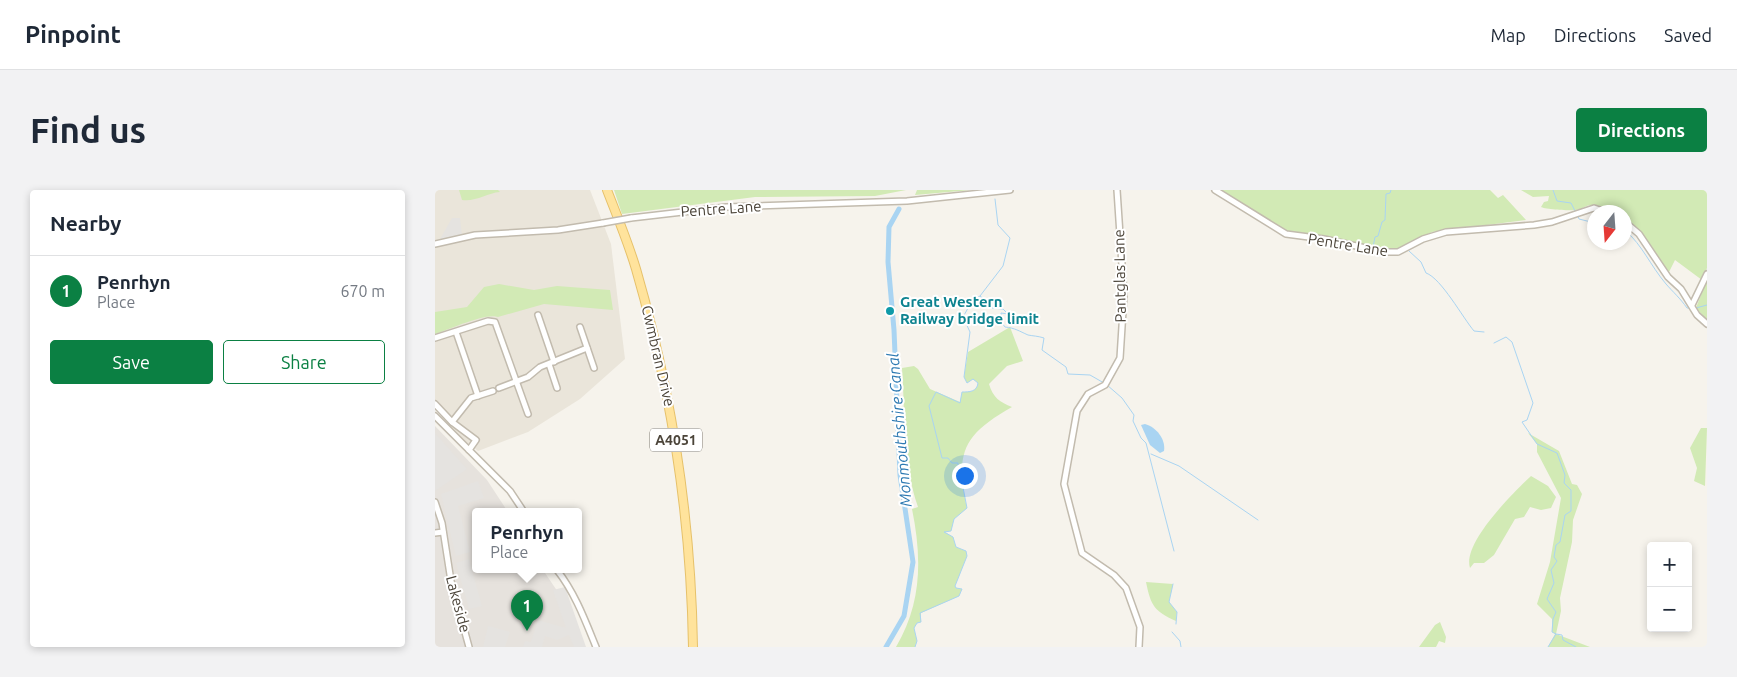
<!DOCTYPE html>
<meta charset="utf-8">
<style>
:root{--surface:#fff;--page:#f2f2f3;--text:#1f2937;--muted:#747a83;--line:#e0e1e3;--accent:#0b8043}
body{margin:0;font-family:Ubuntu,sans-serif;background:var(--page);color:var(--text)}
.controls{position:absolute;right:15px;bottom:15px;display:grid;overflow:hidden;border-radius:5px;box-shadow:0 2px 8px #0003}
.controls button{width:45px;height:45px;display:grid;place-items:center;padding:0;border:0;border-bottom:1px solid var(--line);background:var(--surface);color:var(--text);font:25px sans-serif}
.compass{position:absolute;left:1152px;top:15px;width:45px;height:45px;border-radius:50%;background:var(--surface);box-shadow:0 2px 8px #0003;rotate:197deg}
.you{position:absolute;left:529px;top:285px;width:18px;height:18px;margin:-12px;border:4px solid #fff;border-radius:50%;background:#1a73e8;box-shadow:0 0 0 8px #1a73e833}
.badge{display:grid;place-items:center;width:32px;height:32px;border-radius:50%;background:var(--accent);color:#fff;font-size:16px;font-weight:700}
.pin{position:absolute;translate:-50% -41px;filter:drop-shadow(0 1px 2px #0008)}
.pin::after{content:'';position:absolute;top:26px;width:18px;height:15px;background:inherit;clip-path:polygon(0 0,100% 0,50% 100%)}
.popup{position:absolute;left:37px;top:318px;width:110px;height:65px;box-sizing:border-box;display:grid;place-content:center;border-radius:5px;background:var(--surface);filter:drop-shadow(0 1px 4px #0005);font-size:16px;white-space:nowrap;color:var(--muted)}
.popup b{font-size:19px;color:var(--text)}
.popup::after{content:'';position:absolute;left:50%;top:100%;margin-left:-10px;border:10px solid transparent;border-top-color:var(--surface)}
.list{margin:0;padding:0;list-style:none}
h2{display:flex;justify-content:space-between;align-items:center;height:65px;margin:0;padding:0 20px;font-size:21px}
h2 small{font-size:16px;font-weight:400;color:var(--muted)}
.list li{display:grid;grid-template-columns:32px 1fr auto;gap:15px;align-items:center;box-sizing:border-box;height:70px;padding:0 20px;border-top:1px solid var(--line)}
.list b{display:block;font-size:19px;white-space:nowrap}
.list p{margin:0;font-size:16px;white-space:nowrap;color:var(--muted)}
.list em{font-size:16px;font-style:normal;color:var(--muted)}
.actions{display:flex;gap:10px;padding:15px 20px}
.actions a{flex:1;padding:11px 0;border:1px solid var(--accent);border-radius:5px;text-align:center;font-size:18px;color:var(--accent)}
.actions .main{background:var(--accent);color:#fff}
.map{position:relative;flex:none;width:1272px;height:457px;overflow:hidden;border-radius:5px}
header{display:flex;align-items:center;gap:30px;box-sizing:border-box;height:70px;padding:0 25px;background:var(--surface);border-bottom:1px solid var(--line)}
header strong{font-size:24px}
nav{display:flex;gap:28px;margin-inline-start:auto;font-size:18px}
.intro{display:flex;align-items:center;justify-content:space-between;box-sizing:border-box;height:120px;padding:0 30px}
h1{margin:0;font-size:35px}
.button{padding:12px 22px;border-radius:5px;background:var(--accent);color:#fff;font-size:18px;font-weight:700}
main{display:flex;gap:30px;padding:0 30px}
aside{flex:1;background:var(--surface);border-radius:5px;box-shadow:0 2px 8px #0003}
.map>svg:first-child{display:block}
</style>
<header>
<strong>Pinpoint</strong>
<nav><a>Map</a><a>Directions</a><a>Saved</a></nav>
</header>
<div class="intro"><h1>Find us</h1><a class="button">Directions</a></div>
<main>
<aside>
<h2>Nearby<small></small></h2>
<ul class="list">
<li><span class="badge">1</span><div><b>Penrhyn</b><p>Place</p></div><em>670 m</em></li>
</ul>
<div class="actions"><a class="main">Save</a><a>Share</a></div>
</aside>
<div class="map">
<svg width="1272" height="457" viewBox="0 0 1272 457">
<rect width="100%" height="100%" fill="#f6f3ec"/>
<path fill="#eae5da" d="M 0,0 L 155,0 L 176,54 L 190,169 L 145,209 L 93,242 L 43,261 L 25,247 L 0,219 Z"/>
<path fill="#e6e2dd" d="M 0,236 L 52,290 L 73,322 L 41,322 L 41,380 L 108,380 L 129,411 L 144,457 L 0,457 Z"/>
<g fill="#d2eab5">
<path d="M 24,0 L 63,0 L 65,2 C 52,3 41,12 27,10 Z"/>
<path d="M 179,0 L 471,0 L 440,6 L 320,7 L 187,24 Z"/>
<path d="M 482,0 L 536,0 L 480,5 Z"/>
<path d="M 784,0 L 1055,0 L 1063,8 L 1068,5 L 1091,30 L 997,42 L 969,57 L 958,60 L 946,60 L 852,41 L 838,35 Z"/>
<path d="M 1086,0 L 1272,0 L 1272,78 L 1267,90 L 1240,70 L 1234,82 L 1203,39 L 1190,27 L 1190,22 C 1177,22 1168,14 1155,15 C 1150,16 1145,20 1140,20 C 1134,21 1109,19 1106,17 L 1109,12 L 1113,11 L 1114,6 L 1098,7 Z"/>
<path d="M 1272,89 L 1272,130 L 1261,118 Z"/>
<path d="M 64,94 L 99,100 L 122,96 L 175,100 L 178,120 L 109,114 L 63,127 C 52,122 12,140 0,144 L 0,122 L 32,117 L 49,97 Z"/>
<path d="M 575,137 L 588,171 L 572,176 L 554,194 C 558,208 565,212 577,217 C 528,245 520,262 532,318 L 519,329 L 516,341 L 510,342 L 518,347 L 521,357 L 531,361 L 532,366 L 520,396 L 521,398 L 527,399 L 524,406 L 486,423 L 486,432 L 482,433 L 479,438 L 482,451 L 480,457 L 461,457 C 487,413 487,368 477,319 L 483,317 C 468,274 470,223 467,178 L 479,176 L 483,179 L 495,199 L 525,212 L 527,202 C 534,202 542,202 543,193 L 538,189 L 532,193 L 529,187 L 533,162 Z"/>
<path d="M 1266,238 L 1272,238 L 1270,296 L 1259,291 L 1262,278 L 1255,258 Z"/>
<path d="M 1093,243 L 1124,261 L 1137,294 L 1142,295 L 1147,304 L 1138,330 L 1137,352 L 1125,408 L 1126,421 L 1121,444 L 1155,457 L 1113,457 L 1120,444 L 1117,442 L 1117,429 L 1102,414 L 1115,372 L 1126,308 L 1102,262 L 1102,254 Z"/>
<path d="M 1096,286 L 1113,296 L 1121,307 L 1116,318 L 1106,320 L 1095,317 L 1089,327 L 1080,329 L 1059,365 L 1049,373 L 1039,373 L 1035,378 C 1027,353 1079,302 1096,286 Z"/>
<path d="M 711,392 L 738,394 L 734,412 L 742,422 L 741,431 C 719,421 716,416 711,392 Z"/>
<path d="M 1005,432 L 1011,447 L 1010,453 L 1004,451 L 1001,457 L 984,457 L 1000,435 Z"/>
</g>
<g fill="#e5e3e0">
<path d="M 17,28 L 25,28 L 27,45 L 4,51 Z"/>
<path d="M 0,243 L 32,279 L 0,301 Z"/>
<path d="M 43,291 L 49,308 L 23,316 L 35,362 L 21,366 L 6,304 Z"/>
<path d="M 34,369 L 47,416 L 34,419 L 21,373 Z"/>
<path d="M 130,397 L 151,457 L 139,457 L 134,445 L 122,450 L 110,446 L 107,457 L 88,457 L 90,451 L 96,452 L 103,430 L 131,438 L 118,400 Z"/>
<path d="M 53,436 L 75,442 L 70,457 L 48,457 Z"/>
</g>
<path fill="#a9d4f2" d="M 710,234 C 721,237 731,249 729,261 L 725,263 L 715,255 L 706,235 Z"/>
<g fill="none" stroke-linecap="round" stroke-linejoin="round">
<g stroke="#a9d4f2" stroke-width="1">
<path d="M 1118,0 L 1122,11 L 1136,13 L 1141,23"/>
<path d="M 560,9 L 563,35 L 575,48 L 568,76 L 545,106 L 555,114 L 557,118 L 568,119 L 573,124 L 566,123 L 567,133 L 570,137 C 580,138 584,141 593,145 C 598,146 603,146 609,148 L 607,160 L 631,177 L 633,184 L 655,185 L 669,193"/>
<path d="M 1143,26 L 1144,29 L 1160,33"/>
<path d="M 1190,40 C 1208,56 1215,75 1231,94 C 1238,102 1245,108 1252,118 L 1255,118"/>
<path d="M 938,57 L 940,47 L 943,46 L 947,32 L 950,30 L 951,4 L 955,3 L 956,0"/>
<path d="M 957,60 L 965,58"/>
<path d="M 974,61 L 986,72 L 991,83 C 1006,88 1028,128 1039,141 L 1049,142"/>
<path d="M 1261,118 L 1272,115"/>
<path d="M 1059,153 L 1071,147 L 1077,152 L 1098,213 L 1092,230 L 1087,232 L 1102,254 L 1122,263 L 1130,285 L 1129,293 L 1136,300 L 1136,321 L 1130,325 L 1125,352 L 1121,355 L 1119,367 L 1122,371 L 1116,380 L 1119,393 L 1112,409 L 1121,422 L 1118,429 L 1117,442 L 1121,444 L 1113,457"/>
<path d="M 672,195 L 687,208 L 699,225 L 698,231 L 706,248 L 711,253 L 739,361"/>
<path d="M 716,264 L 744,276 L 823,330"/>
<path d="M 738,394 L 734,412 L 742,422 L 741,434"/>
<path d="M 737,442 L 745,451 L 746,457"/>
<path d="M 1121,444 L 1127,445 L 1128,450 L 1141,457"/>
<path d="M 480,457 L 482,451 L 479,438 L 482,433 L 486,432 L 485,423 L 524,406 L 527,399 L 521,398 L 520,396 L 532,366 L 531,361 L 521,357 L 518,347 L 509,342 L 516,341 L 519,329 L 532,318 L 526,287 L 528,277 L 523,279 L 523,273 L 517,273 L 513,268 L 507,268 L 494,216 L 501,202 L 525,213 L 527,202 C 534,202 542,202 543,193 L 538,189 L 532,193 L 529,187 L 535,142 L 528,127 L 537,111 L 545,106"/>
</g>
<path stroke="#a9d4f2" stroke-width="5" d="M 451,457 L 469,426 L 478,372 L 465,285 L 459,140 L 453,72 L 454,37 L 464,19"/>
<defs>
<g id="street">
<path d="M 682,0 L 689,105 L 685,168 L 670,195 L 653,204 L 642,221 L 629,294 L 647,363 L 679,385 L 691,398 L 705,437 L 704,457"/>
<path d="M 780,0 L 851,44 L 889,49 L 949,62 L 963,62 L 988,49 L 1011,42 L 1099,35 L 1117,32 L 1159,18 L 1171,22"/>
<path d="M 196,28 L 291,17 L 472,11 L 575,0"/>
<path d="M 1190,32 L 1204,44 L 1233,87 L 1246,99 L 1262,125 L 1272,134"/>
<path d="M 0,54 L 40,45 L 123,40 L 168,33"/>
<path d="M 1257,115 L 1272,84"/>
<path d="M 103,125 L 119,172"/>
<path d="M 145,137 L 159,178"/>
<path d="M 21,142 L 43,206"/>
<path d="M 0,148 L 53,131 L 60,132 L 93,224"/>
<path d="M 114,174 L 122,198"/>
<path d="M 64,198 L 93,187 L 105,177 L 152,158"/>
<path d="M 0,214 L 17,232 L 41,250 L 34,260"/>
<path d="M 0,226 L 75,301 L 89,322"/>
<path d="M 17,232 L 36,208 L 58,201"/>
<path d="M 0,312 L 7,333 L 16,391 L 34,457"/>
<path d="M 0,343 L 8,342"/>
<path d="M 122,380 C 140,403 150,430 161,457"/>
</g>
<path id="primary" d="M 172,0 C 182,26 193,52 201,79 C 237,203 256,328 258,457"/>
</defs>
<use href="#street" stroke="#c2bbae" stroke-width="8"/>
<use href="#primary" stroke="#e6c16a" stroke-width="10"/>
<use href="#street" stroke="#fff" stroke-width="5"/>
<use href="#primary" stroke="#ffe39c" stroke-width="8"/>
<defs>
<path id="street-bridge" d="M 168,33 L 196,28"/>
</defs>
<use href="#street-bridge" stroke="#c2bbae" stroke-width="8" stroke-linecap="butt"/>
<use href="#street-bridge" stroke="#fff" stroke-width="5"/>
</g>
<circle fill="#0f9aa8" stroke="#fff" stroke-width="2" cx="455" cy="121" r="5"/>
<g text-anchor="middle" stroke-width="4" stroke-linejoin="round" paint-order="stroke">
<rect fill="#fff" stroke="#817c74" stroke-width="1" x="215" y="238.5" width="52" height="23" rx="4"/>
<g font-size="14" font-weight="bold" fill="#4b4439">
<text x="241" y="255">A4051</text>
</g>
<g font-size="15" fill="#4b4439" stroke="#fff">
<text transform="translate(286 19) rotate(-4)" y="5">Pentre Lane</text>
<text transform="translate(913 55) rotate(9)" y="5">Pentre Lane</text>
<text transform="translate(685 86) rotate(-91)" y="5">Pantglas Lane</text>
<text transform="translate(223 166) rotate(77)" y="5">Cwmbran Drive</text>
<text transform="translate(23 414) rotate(75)" y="5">Lakeside</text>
</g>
<g font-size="15" font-weight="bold" fill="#0d838f" stroke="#fff" text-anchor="start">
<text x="465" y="117">Great Western<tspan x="465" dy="17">Railway bridge limit</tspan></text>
</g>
<g font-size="16" font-style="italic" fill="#2e7ab2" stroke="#fff">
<text transform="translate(464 240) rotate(-95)" y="6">Monmouthshire Canal</text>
</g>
</g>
</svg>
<div class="controls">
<button>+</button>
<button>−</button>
</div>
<svg class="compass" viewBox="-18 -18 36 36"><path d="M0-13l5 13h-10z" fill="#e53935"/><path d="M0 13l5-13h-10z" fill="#747a83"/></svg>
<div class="you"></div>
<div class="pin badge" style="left:92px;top:441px">1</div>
<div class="popup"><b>Penrhyn</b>Place</div>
</div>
</main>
